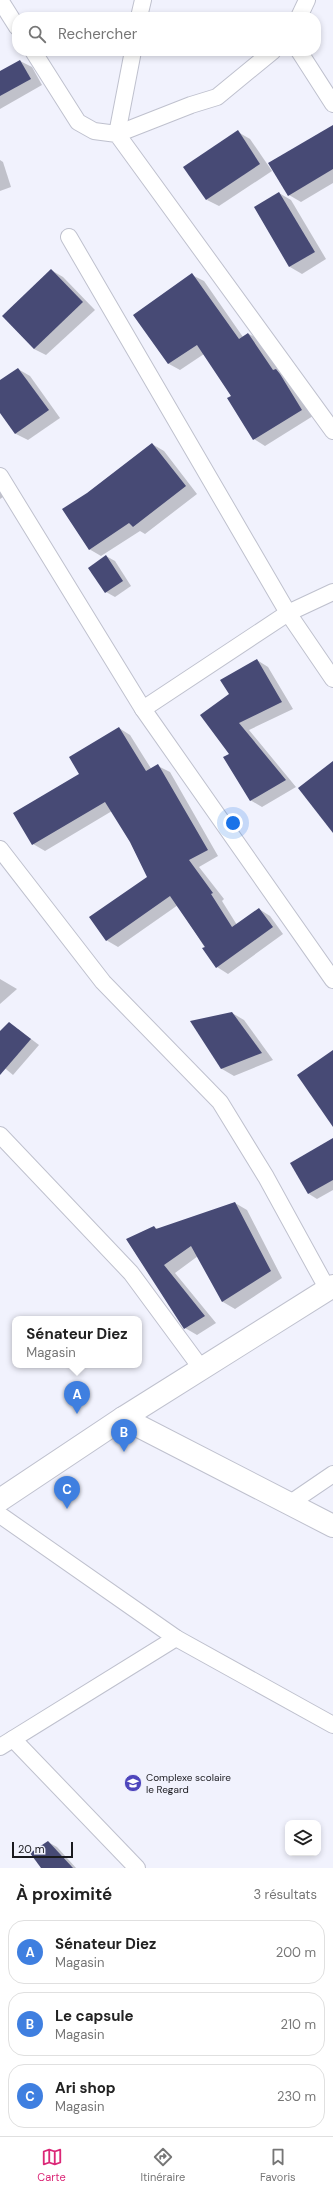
<!DOCTYPE html>
<html lang="fr">
<meta charset="utf-8">
<style>
:root{--surface:#fff;--page:#f6f6f6;--text:#222;--muted:#767676;--line:#e0e0e0;--accent:#db2777}
body{margin:0;font-family:"DM Sans",sans-serif;background:var(--page);color:var(--text)}
.controls{position:absolute;right:12px;bottom:12px;display:grid;overflow:hidden;border-radius:8px;box-shadow:0 2px 6px #0003}
.controls button{width:36px;height:36px;display:grid;place-items:center;padding:0;border:0;border-bottom:1px solid var(--line);background:var(--surface);color:var(--text);font:20px sans-serif}
.scale{position:absolute;left:12px;bottom:10px;width:61px;box-sizing:border-box;padding-left:4px;border:2px solid #1a1a1f;border-top:0;font-size:11px;line-height:14px;white-space:nowrap;color:#1a1a1f;-webkit-text-stroke:3px #f1f2fd;paint-order:stroke}
.you{position:absolute;left:233px;top:823px;width:14px;height:14px;margin:-10px;border:3px solid #fff;border-radius:50%;background:#1a73e8;box-shadow:0 0 0 6px #1a73e833}
.badge{display:grid;place-items:center;width:26px;height:26px;border-radius:50%;background:var(--accent);color:#fff;font-size:13px;font-weight:700}
.pin{position:absolute;translate:-50% -33px;filter:drop-shadow(0 1px 2px #0008)}
.pin::after{content:'';position:absolute;top:21px;width:14px;height:12px;background:inherit;clip-path:polygon(0 0,100% 0,50% 100%)}
.popup{position:absolute;left:12px;top:1316px;width:130px;height:52px;box-sizing:border-box;display:grid;place-content:center;border-radius:8px;background:var(--surface);filter:drop-shadow(0 1px 3px #0005);font-size:13px;white-space:nowrap;color:var(--muted)}
.popup b{font-size:15px;color:var(--text)}
.popup::after{content:'';position:absolute;left:50%;top:100%;margin-left:-8px;border:8px solid transparent;border-top-color:var(--surface)}
.list{margin:0;padding:0;list-style:none}
h2{display:flex;justify-content:space-between;align-items:center;height:52px;margin:0;padding:0 16px;font-size:17px}
h2 small{font-size:13px;font-weight:400;color:var(--muted)}
.list li{display:grid;grid-template-columns:26px 1fr auto;gap:12px;align-items:center;box-sizing:border-box;height:64px;margin:0 8px 8px;padding:0 8px;border:1px solid var(--line);border-radius:16px}
.list b{display:block;font-size:15px;white-space:nowrap}
.list p{margin:0;font-size:13px;white-space:nowrap;color:var(--muted)}
.list em{font-size:13px;font-style:normal;color:var(--muted)}
.icon{flex:none;width:22px;height:22px;fill:none;stroke:currentColor;stroke-width:2;stroke-linecap:round;stroke-linejoin:round}
.map{position:relative;flex:none;width:333px;height:1868px;overflow:hidden}
.search{position:absolute;background:var(--surface);box-shadow:0 2px 6px #0003;left:12px;right:12px;top:12px;height:44px;display:flex;align-items:center;gap:10px;box-sizing:border-box;padding:0 14px;border-radius:16px;color:var(--muted);font-size:15px}
.sheet{height:268px;background:var(--surface)}
nav{display:flex;justify-content:space-around;align-items:center;box-sizing:border-box;height:56px;border-top:1px solid var(--line);background:var(--surface);font-size:11px;color:var(--muted)}
nav a{display:grid;justify-items:center;gap:2px}
nav .on{color:var(--accent)}
.map>svg:first-child{display:block}
</style>
<div class="map">
<svg width="333" height="1868" viewBox="0 0 333 1868">
<rect width="100%" height="100%" fill="#f1f2fd"/>
<g fill="#0003">
<path d="M 20,61 L 32,67 L 42,85 L 0,109 L 0,72 Z"/>
<path d="M 333,127 L 333,183 L 301,202 L 289,195 Z"/>
<path d="M 238,132 L 250,139 L 272,171 L 219,206 L 207,200 Z"/>
<path d="M 0,160 L 3,162 L 11,187 L 0,191 Z"/>
<path d="M 279,193 L 291,200 L 326,259 L 302,274 L 290,267 L 255,208 Z"/>
<path d="M 51,270 L 63,277 L 95,310 L 46,355 L 34,349 L 3,316 Z"/>
<path d="M 192,275 L 204,281 L 243,337 L 249,334 L 260,340 L 313,416 L 265,446 L 254,439 L 232,397 L 204,354 L 180,370 L 169,364 L 135,315 Z"/>
<path d="M 18,369 L 30,376 L 60,418 L 28,440 L 16,434 L 0,412 L 0,381 Z"/>
<path d="M 152,444 L 164,451 L 197,494 L 145,534 L 140,531 L 101,556 L 89,549 L 88,493 Z"/>
<path d="M 0,486 L 6,495 L 0,499 Z"/>
<path d="M 106,556 L 115,561 L 131,586 L 115,597 L 106,592 L 90,569 Z"/>
<path d="M 257,660 L 268,667 L 293,709 L 249,730 L 296,787 L 262,807 L 250,800 L 230,755 L 230,694 Z"/>
<path d="M 119,728 L 130,735 L 152,770 L 158,766 L 170,772 L 218,856 L 199,867 L 224,899 L 222,901 L 237,925 L 259,909 L 270,916 L 283,934 L 228,974 L 217,967 L 178,905 L 118,947 L 106,940 L 148,877 L 130,842 L 112,811 L 45,851 L 33,844 L 15,813 L 81,774 Z"/>
<path d="M 0,979 L 17,989 L 0,1004 Z"/>
<path d="M 232,1013 L 244,1020 L 273,1060 L 234,1076 L 222,1069 Z"/>
<path d="M 18,1029 L 39,1045 L 13,1075 L 0,1064 L 0,1032 Z"/>
<path d="M 333,1147 L 333,1190 L 317,1199 L 309,1194 Z"/>
<path d="M 235,1203 L 247,1210 L 282,1278 L 235,1309 L 223,1302 L 198,1256 L 175,1273 L 216,1323 L 197,1335 L 185,1328 L 127,1240 L 154,1227 L 158,1229 Z"/>
<path d="M 48,1842 L 57,1847 L 76,1868 L 43,1868 Z"/>
</g>
<g fill="#474a75">
<path d="M 20,60 L 31,79 L 0,96 L 0,71 Z"/>
<path d="M 333,125 L 333,169 L 288,196 L 268,163 Z"/>
<path d="M 238,130 L 260,164 L 206,200 L 183,167 Z"/>
<path d="M 279,192 L 315,252 L 289,267 L 254,207 Z"/>
<path d="M 51,269 L 83,302 L 34,349 L 2,316 Z"/>
<path d="M 192,273 L 239,339 L 248,333 L 273,370 L 276,369 L 280,374 L 302,410 L 253,440 L 227,398 L 231,396 L 197,345 L 168,364 L 133,315 Z"/>
<path d="M 18,368 L 49,410 L 15,434 L 0,413 L 0,380 Z"/>
<path d="M 152,443 L 186,486 L 133,527 L 129,523 L 89,550 L 62,509 L 87,493 Z"/>
<path d="M 106,555 L 123,581 L 105,593 L 88,568 Z"/>
<path d="M 257,659 L 282,702 L 239,723 L 286,780 L 250,801 L 223,757 L 229,754 L 200,715 L 229,694 L 220,680 Z"/>
<path d="M 119,727 L 146,771 L 158,764 L 208,850 L 189,860 L 213,893 L 211,894 L 232,927 L 259,908 L 273,927 L 216,968 L 202,948 L 205,947 L 170,896 L 106,941 L 89,917 L 147,877 L 130,842 L 105,802 L 32,845 L 13,813 L 79,774 L 69,757 Z"/>
<path d="M 333,761 L 333,833 L 298,788 Z"/>
<path d="M 232,1012 L 262,1053 L 221,1069 L 190,1021 Z"/>
<path d="M 9,1022 L 31,1039 L 0,1075 L 0,1031 Z"/>
<path d="M 333,1050 L 333,1127 L 297,1075 Z"/>
<path d="M 333,1138 L 333,1180 L 308,1194 L 290,1163 Z"/>
<path d="M 235,1202 L 271,1271 L 222,1302 L 191,1246 L 164,1265 L 205,1316 L 184,1329 L 126,1239 L 154,1226 L 156,1229 Z"/>
<path d="M 48,1841 L 73,1868 L 41,1868 L 30,1853 Z"/>
</g>
<g fill="none" stroke-linecap="round" stroke-linejoin="round">
<defs>
<g id="street">
<path d="M 0,0 L 17,27"/>
<path d="M 139,17 L 143,0"/>
<path d="M 299,17 L 307,0"/>
<path d="M 33,51 L 78,122 L 94,131 L 117,134 L 333,431"/>
<path d="M 299,51 L 333,104"/>
<path d="M 117,134 L 191,105 L 217,97 L 273,51"/>
<path d="M 117,134 L 133,51"/>
<path d="M 69,237 L 288,613 L 333,679"/>
<path d="M 0,476 L 143,709 L 333,980"/>
<path d="M 143,709 L 288,613 L 333,592"/>
<path d="M 0,849 L 103,982 L 220,1102 L 266,1177 L 328,1290"/>
<path d="M 0,1135 L 131,1273 L 201,1368"/>
<path d="M 289,1504 L 333,1474"/>
<path d="M 0,1515 L 176,1638 L 333,1725"/>
<path d="M 13,1739 L 137,1868"/>
<path d="M 0,1747 L 176,1638"/>
</g>
<g id="secondary">
<path d="M 123,1418 L 333,1526"/>
<path d="M 0,1500 L 123,1418 L 333,1286"/>
</g>
</defs>
<use href="#street" stroke="#bfc1ce" stroke-width="18"/>
<use href="#secondary" stroke="#bfc1ce" stroke-width="24"/>
<use href="#street" stroke="#fff" stroke-width="16"/>
<use href="#secondary" stroke="#fff" stroke-width="22"/>
</g>
<defs>
<symbol id="school-disc" viewBox="-11 -11 22 22"><circle r="9.5" fill="#4e46bc" stroke="#f1f2fd"/><path d="M0-5L7-2L0 1L-7-2ZM-4 1L0 2.5L4 1V4Q0 6-4 4Z" fill="#fff"/></symbol>
</defs>
<g fill-rule="evenodd">
<use href="#school-disc" x="123" y="1773" width="20" height="20"/>
</g>
<g text-anchor="middle" stroke-width="4" stroke-linejoin="round" paint-order="stroke">
<g font-size="10" fill="#1a1a1f" stroke="#f1f2fd" text-anchor="start">
<text x="146" y="1781">Complexe scolaire<tspan x="146" dy="12">le Regard</tspan></text>
</g>
</g>
</svg>
<div class="controls">
<button><svg class="icon" aria-label="layers" viewBox="0 0 24 24"><path d="M12 4l9 5-9 5-9-5zM3 14l9 5 9-5"/></svg></button>
</div>
<div class="scale">20 m</div>
<div class="you"></div>
<div class="pin badge" style="left:77px;top:1414px;background:#3f7fe0">A</div>
<div class="popup"><b>Sénateur Diez</b>Magasin</div>
<div class="pin badge" style="left:124px;top:1452px;background:#3f7fe0">B</div>
<div class="pin badge" style="left:67px;top:1509px;background:#3f7fe0">C</div>
<div class="search"><svg class="icon" aria-label="search" viewBox="0 0 24 24"><circle cx="10" cy="10" r="6"/><path d="M15 15l6 6"/></svg>Rechercher</div>
</div>
<section class="sheet">
<h2>À proximité<small>3 résultats</small></h2>
<ul class="list">
<li><span class="badge" style="background:#3f7fe0">A</span><div><b>Sénateur Diez</b><p>Magasin</p></div><em>200 m</em></li>
<li><span class="badge" style="background:#3f7fe0">B</span><div><b>Le capsule</b><p>Magasin</p></div><em>210 m</em></li>
<li><span class="badge" style="background:#3f7fe0">C</span><div><b>Ari shop</b><p>Magasin</p></div><em>230 m</em></li>
</ul>
</section>
<nav>
<a class="on"><svg class="icon" aria-label="map" viewBox="0 0 24 24"><path d="M3 6l6-2 6 2 6-2v14l-6 2-6-2-6 2zM9 4v14M15 6v14"/></svg>Carte</a>
<a><svg class="icon" aria-label="directions" viewBox="0 0 24 24"><path d="M12 3l9 9-9 9-9-9zM9 14v-3h6M13 9l2 2-2 2"/></svg>Itinéraire</a>
<a><svg class="icon" aria-label="saved" viewBox="0 0 24 24"><path d="M7 4h10v16l-5-4-5 4z"/></svg>Favoris</a>
</nav>
